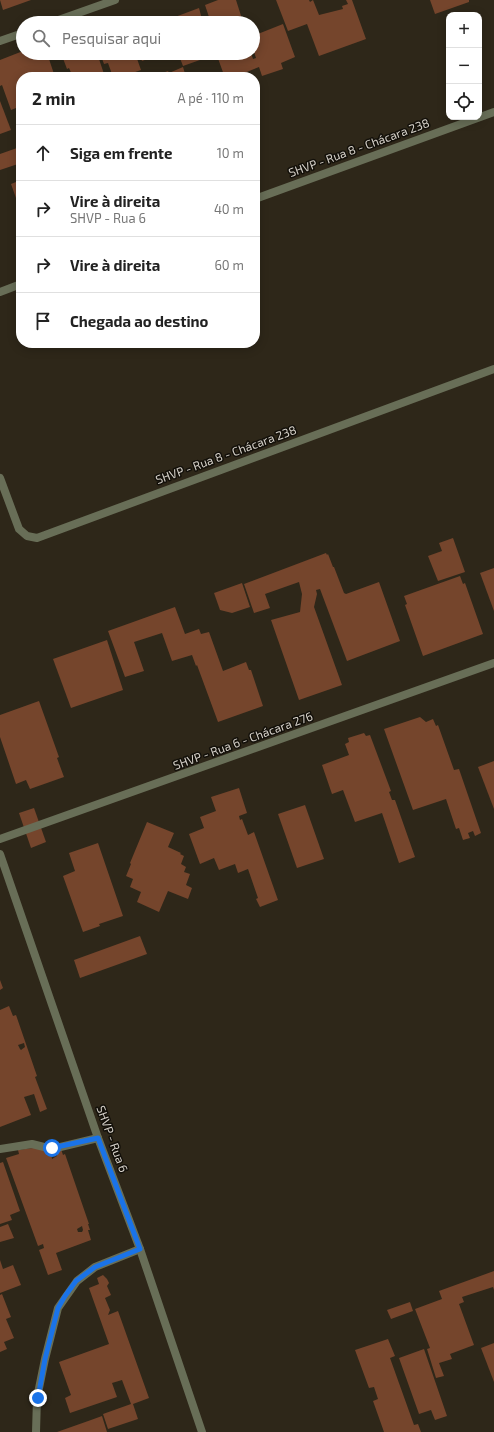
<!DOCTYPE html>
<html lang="pt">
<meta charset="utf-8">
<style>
:root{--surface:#fff;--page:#f2f2f2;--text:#222;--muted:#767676;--line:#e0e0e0}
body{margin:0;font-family:"Exo 2",sans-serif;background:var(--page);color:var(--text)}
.controls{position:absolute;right:12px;top:12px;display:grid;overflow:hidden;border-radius:8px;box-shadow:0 2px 10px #0003}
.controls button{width:36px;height:36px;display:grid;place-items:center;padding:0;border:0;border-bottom:1px solid var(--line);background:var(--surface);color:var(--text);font:20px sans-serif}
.stop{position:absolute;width:12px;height:12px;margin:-9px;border:3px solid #1a73e8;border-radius:50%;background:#fff}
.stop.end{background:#1a73e8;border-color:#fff;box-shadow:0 1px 4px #0008}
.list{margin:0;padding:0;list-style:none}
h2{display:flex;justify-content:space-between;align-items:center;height:52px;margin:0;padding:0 16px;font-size:17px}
h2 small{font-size:13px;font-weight:400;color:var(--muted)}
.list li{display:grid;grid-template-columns:26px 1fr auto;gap:12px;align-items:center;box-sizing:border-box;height:56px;padding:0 16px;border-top:1px solid var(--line)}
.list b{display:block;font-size:15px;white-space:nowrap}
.list p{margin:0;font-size:13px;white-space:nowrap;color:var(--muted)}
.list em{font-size:13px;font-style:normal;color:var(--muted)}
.icon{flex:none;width:22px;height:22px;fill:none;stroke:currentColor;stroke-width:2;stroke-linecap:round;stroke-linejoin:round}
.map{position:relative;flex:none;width:494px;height:1432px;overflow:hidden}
.search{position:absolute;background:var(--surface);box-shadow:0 2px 10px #0003;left:16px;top:16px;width:244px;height:44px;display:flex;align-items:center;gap:10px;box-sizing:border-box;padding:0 14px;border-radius:22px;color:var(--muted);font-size:15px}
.panel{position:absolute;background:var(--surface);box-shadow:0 2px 10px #0003;left:16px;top:72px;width:244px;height:276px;border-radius:16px}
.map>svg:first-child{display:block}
</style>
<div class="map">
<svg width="494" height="1432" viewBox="0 0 494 1432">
<rect width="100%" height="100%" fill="#2e2719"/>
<g fill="#75452c" fill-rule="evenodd">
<path d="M 0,0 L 31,0 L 3,10 Z"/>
<path d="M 218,0 L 236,0 L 243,22 L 209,23 L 208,21 L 210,20 L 205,5 Z"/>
<path d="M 276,0 L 309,0 L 310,2 L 313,0 L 319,15 L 343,9 L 342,6 L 348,4 L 346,0 L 352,0 L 366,39 L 319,56 L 307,24 L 288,31 Z"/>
<path d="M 430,0 L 469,0 L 469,2 L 435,14 Z"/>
<path d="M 199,8 L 203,23 L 168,23 L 167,20 Z"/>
<path d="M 145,16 L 147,23 L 126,23 Z"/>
<path d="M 283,24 L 295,57 L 281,63 L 283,69 L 262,76 L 259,67 L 234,77 L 218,77 L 224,75 L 216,53 L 251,53 L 253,59 L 256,58 L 253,49 L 253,36 Z"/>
<path d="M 23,51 L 23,53 L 47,53 L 55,77 L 21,77 L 21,106 L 11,110 L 2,85 L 0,86 L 0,60 Z"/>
<path d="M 61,53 L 97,53 L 105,77 L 73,77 L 69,68 L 67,69 Z"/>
<path d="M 100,53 L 135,53 L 141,70 L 121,77 L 113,77 L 108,63 L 104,64 Z"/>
<path d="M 139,53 L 158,53 L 159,55 L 142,61 Z"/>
<path d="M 178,53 L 214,53 L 214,55 L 183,66 Z"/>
<path d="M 183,67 L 186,77 L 151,77 L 168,71 L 169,73 Z"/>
<path d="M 0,101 L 11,130 L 0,134 Z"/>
<path d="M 17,148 L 21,163 L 0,170 L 0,154 Z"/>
<path d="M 21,180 L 21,212 L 11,184 Z"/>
<path d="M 453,538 L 465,572 L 438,581 L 428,556 L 442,551 L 439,543 Z"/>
<path d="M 326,553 L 327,555 L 328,554 L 333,567 L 334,567 L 344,593 L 346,594 L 379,582 L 400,641 L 347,661 L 320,589 L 316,590 L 317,594 L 314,607 L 342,685 L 299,700 L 271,620 L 300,612 L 302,594 L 299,582 L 265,594 L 270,608 L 254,613 L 244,584 Z"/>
<path d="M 494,568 L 494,611 L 480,573 Z"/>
<path d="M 460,576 L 463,584 L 465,583 L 483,634 L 423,656 L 405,605 L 407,604 L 404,596 Z"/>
<path d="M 242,583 L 250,607 L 232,613 L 220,610 L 214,593 Z"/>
<path d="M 175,607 L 185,634 L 199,629 L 201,634 L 209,632 L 223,671 L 246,662 L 249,670 L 251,670 L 263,706 L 218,722 L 197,665 L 196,666 L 192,655 L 172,661 L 162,633 L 134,642 L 144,671 L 125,677 L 108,631 Z"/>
<path d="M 107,640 L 123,690 L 71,708 L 53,659 Z"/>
<path d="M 39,701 L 59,757 L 57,758 L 64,777 L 30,789 L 26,780 L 16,784 L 0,737 L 0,715 Z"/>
<path d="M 420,717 L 426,722 L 433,719 L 436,726 L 438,725 L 454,770 L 459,769 L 481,833 L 475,836 L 473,831 L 468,833 L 470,838 L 463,840 L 459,828 L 456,829 L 446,799 L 413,810 L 384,729 Z"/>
<path d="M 364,733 L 366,736 L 370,735 L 391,791 L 389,792 L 392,800 L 395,800 L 415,857 L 399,863 L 382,813 L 355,822 L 343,790 L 332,794 L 322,765 L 349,755 L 345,744 L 349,742 L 348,738 Z"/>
<path d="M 494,761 L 494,809 L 478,767 Z"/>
<path d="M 239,788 L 247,813 L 239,816 L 240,820 L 242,819 L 248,835 L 254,832 L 278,900 L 260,907 L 256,899 L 258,898 L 248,869 L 238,873 L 235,864 L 219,870 L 214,858 L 200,864 L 189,834 L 204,828 L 200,817 L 216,811 L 211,797 Z"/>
<path d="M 305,805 L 324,859 L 297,868 L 278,814 Z"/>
<path d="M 34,808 L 46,842 L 31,848 L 19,813 Z"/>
<path d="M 147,822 L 174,833 L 168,847 L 181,853 L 180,854 L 184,856 L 181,864 L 186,867 L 184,872 L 190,874 L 186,885 L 192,888 L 188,899 L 168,891 L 159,912 L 137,902 L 141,892 L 130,887 L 133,879 L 126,876 L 131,864 L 130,863 Z"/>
<path d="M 98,843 L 123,916 L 99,924 L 100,926 L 83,932 L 63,876 L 75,871 L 69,853 Z"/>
<path d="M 140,936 L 147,954 L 80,978 L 74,960 Z"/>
<path d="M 0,980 L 3,988 L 0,990 Z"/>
<path d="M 9,1006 L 13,1016 L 16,1015 L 37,1076 L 35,1077 L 47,1109 L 40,1112 L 34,1094 L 24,1097 L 31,1115 L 0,1127 L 0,1010 ZM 24,1043 L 25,1047 L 21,1050 L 20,1049 L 18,1045 Z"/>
<path d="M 55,1140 L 59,1150 L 61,1149 L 63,1155 L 65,1154 L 89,1224 L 88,1224 L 90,1230 L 88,1230 L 91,1240 L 56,1253 L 62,1270 L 48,1275 L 39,1250 L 44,1248 L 43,1244 L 38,1246 L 6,1158 L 19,1154 L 18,1150 L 33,1148 ZM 54,1152 L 56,1153 L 57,1156 L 52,1159 L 51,1153 ZM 82,1226 L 83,1230 L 82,1232 L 78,1232 L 77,1229 Z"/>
<path d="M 3,1162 L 20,1211 L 10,1215 L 12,1220 L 0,1224 L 0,1163 Z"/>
<path d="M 8,1224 L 14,1238 L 0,1242 L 0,1227 Z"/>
<path d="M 0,1260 L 3,1269 L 13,1265 L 21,1285 L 0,1293 Z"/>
<path d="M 494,1271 L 494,1290 L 493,1287 L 462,1297 L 464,1302 L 459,1304 L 474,1345 L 450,1354 L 452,1359 L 439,1363 L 444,1376 L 436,1378 L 427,1349 L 430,1348 L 415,1309 L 442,1299 L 439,1291 Z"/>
<path d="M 103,1275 L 107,1279 L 109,1283 L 107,1286 L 111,1295 L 105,1298 L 110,1310 L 108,1315 L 118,1311 L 149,1398 L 133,1404 L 138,1419 L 108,1429 L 103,1414 L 131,1404 L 122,1380 L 112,1383 L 117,1397 L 70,1413 L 65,1398 L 71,1395 L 59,1362 L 109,1344 L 89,1288 L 99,1284 L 97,1278 Z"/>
<path d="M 2,1294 L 11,1317 L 6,1319 L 14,1338 L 4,1342 L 7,1349 L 0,1352 L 0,1295 Z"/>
<path d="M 410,1302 L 413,1311 L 391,1319 L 387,1310 Z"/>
<path d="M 388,1339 L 395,1356 L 390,1358 L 414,1425 L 418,1424 L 421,1432 L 384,1432 L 373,1401 L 378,1399 L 374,1387 L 369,1388 L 355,1350 Z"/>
<path d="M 494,1343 L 494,1382 L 481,1348 Z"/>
<path d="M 424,1349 L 447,1416 L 435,1420 L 431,1410 L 419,1414 L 399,1358 Z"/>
<path d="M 102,1416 L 107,1432 L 57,1432 L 91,1420 Z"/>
</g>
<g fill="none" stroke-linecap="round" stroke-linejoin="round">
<g stroke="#686e57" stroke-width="8">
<path d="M 50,23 L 115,0"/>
<path d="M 0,41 L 23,33"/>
<path d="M 255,199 L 494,112"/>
<path d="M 0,292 L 21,284"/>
<path d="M 0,478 L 19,529 L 27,536 L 37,538 L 494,369"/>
<path d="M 0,839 L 494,663"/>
<path d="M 0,1149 L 32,1144 L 52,1149 L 98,1138"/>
<path d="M 36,1432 L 37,1398 L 45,1359 L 58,1308 L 77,1281 L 95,1267 L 140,1249"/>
</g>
<path stroke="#686e57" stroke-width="8" d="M 0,854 L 98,1138 L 140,1249 L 202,1432"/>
</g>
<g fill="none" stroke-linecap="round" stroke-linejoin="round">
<path stroke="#1a73e8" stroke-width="5" d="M 38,1398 L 45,1359 L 58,1308 L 65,1296 L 76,1281 L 95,1267 L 140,1249 L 98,1138 L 52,1148"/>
</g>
<g text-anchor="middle" stroke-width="3" stroke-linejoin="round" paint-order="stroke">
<g font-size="12" fill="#d6d1c9" stroke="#13100a">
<text transform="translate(359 148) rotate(-20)" y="4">SHVP - Rua 8 - Chácara 238</text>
<text transform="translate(226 455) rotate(-20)" y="4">SHVP - Rua 8 - Chácara 238</text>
<text transform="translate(243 741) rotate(-20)" y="4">SHVP - Rua 6 - Chácara 276</text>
<text transform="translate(112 1139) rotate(70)" y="4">SHVP - Rua 6</text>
</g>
</g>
</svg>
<div class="controls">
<button>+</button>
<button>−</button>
<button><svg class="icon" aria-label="locate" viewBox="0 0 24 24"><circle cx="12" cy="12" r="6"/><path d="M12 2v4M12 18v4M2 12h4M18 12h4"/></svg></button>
</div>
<div class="stop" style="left:52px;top:1148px"></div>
<div class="stop end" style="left:38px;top:1398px"></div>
<div class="search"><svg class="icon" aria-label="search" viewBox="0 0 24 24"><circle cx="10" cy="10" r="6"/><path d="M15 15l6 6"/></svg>Pesquisar aqui</div>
<section class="panel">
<h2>2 min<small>A pé · 110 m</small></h2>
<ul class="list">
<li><svg class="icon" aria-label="ahead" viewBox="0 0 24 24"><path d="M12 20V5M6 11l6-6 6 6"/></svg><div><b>Siga em frente</b></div><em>10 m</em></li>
<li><svg class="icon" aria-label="right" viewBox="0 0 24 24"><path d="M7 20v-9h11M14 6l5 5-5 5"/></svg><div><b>Vire à direita</b><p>SHVP - Rua 6</p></div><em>40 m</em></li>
<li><svg class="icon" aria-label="right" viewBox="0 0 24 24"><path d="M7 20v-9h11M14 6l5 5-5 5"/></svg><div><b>Vire à direita</b></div><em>60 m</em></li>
<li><svg class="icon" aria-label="arrive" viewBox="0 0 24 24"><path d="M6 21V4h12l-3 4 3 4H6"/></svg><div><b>Chegada ao destino</b></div></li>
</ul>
</section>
</div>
